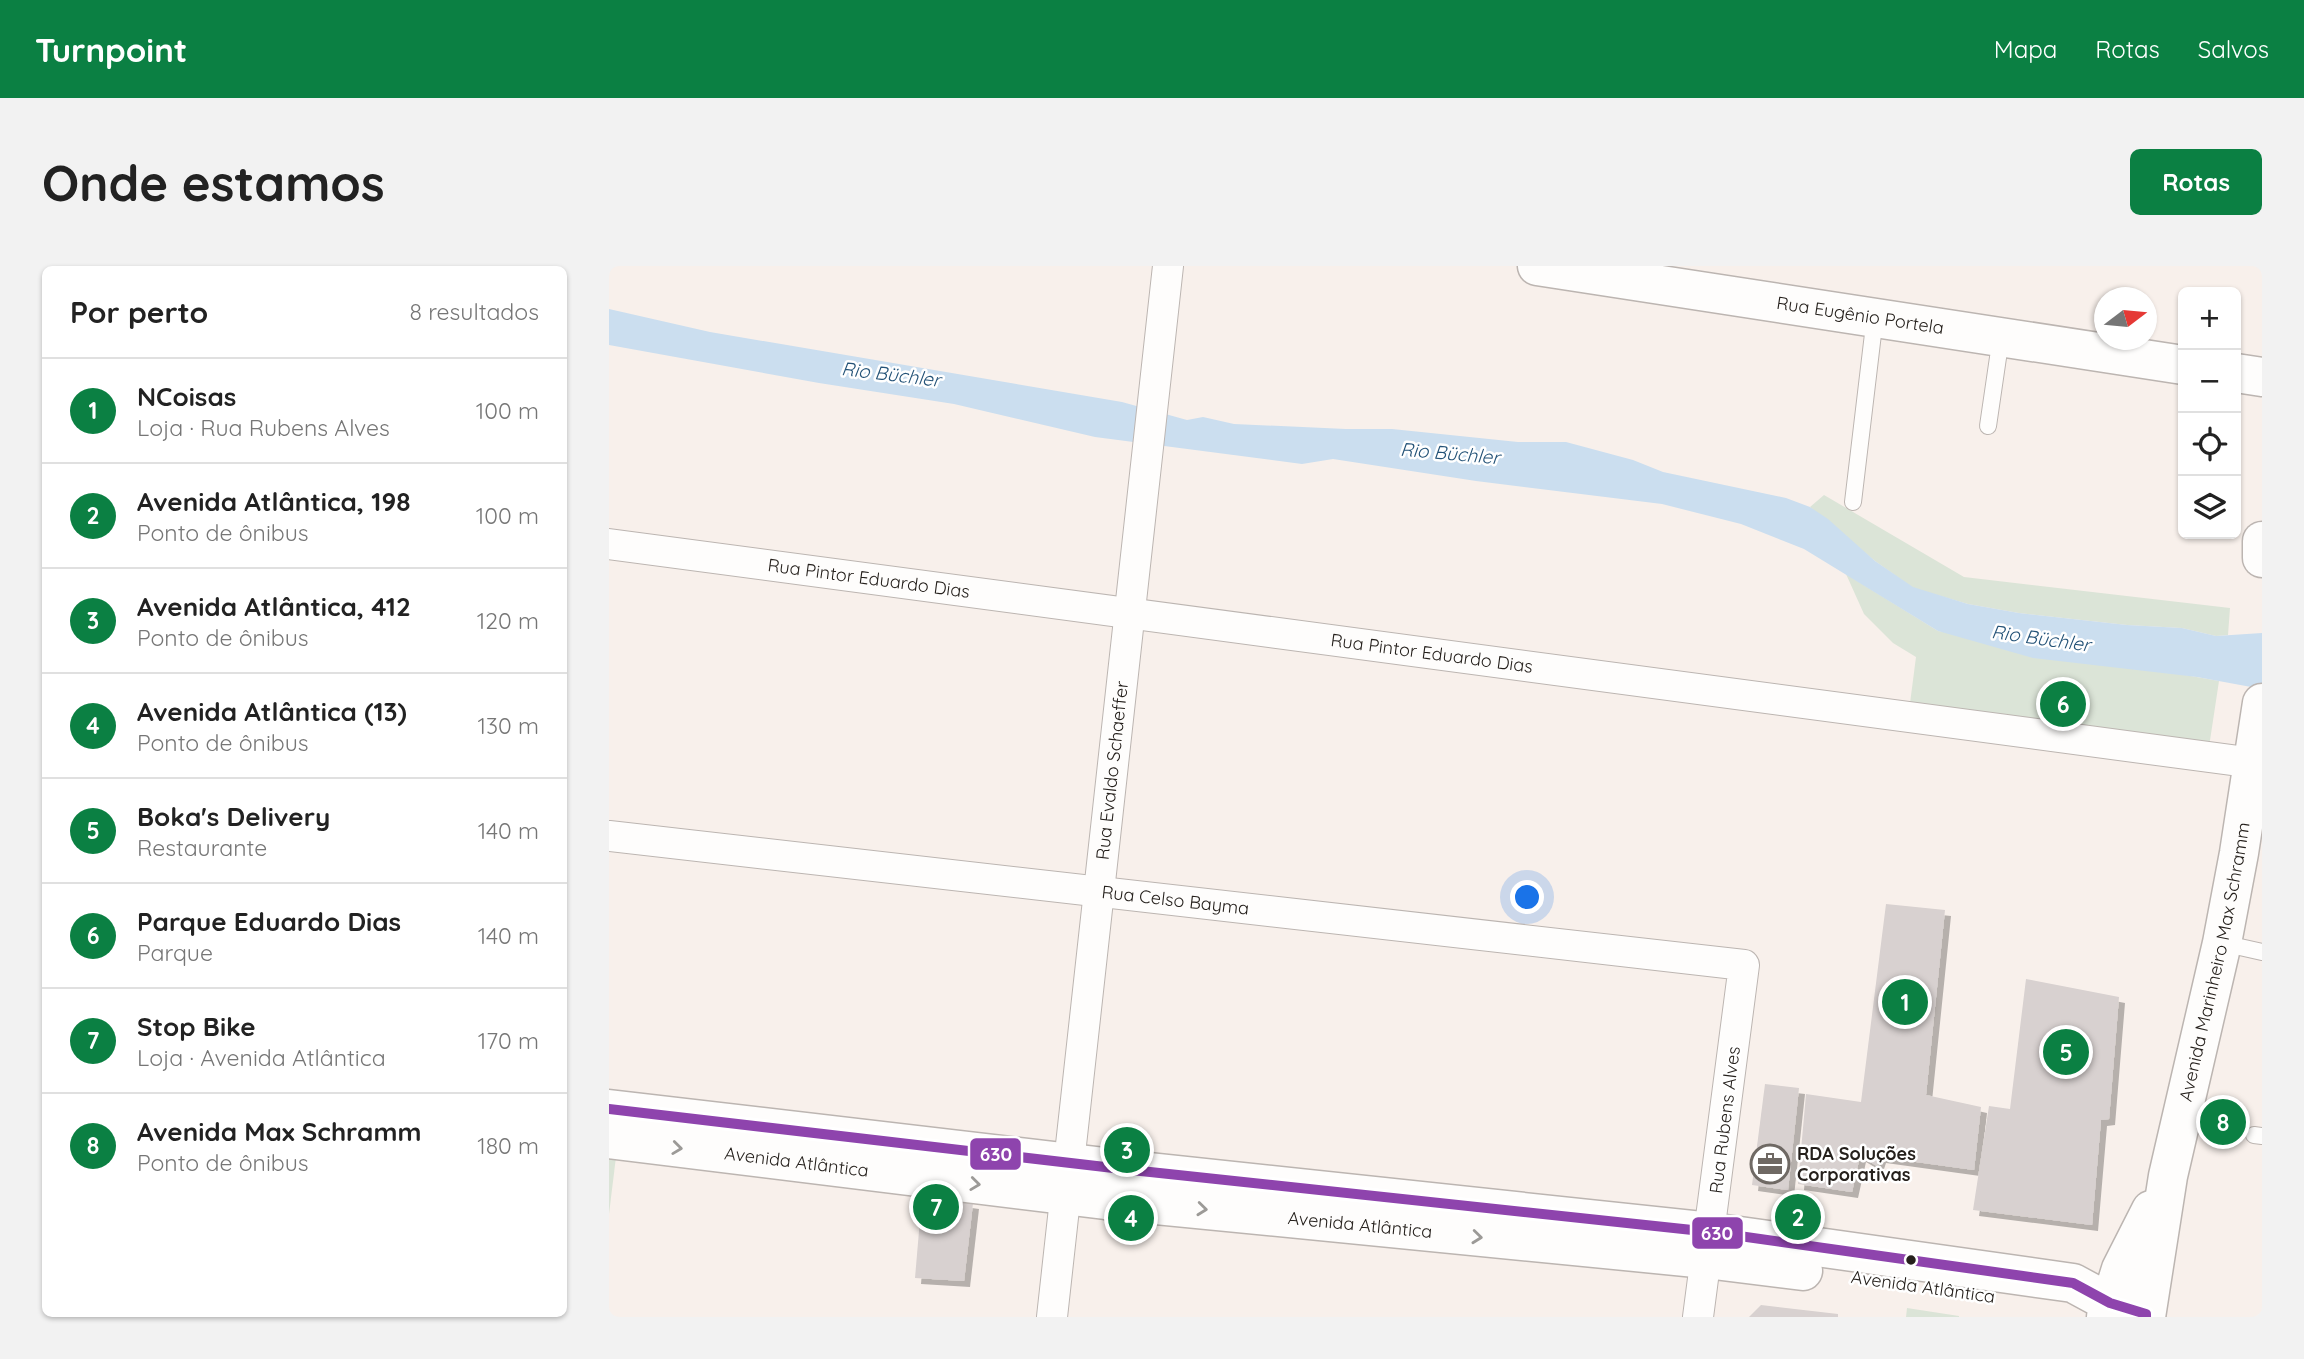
<!DOCTYPE html>
<html lang="pt">
<meta charset="utf-8">
<style>
:root{--surface:#fff;--page:#f2f2f2;--text:#222;--muted:#767676;--line:#e0e0e0;--accent:#0b8043}
body{margin:0;font-family:Quicksand,sans-serif;background:var(--page);color:var(--text)}
.controls{position:absolute;right:21px;top:21px;display:grid;overflow:hidden;border-radius:10px;box-shadow:0 2px 5px #0004}
.controls button{width:63px;height:63px;display:grid;place-items:center;padding:0;border:0;border-bottom:2px solid var(--line);background:var(--surface);color:var(--text);font:35px sans-serif}
.compass{position:absolute;left:1485px;top:21px;width:63px;height:63px;border-radius:50%;background:var(--surface);box-shadow:0 2px 5px #0004;rotate:74deg}
.you{position:absolute;left:919px;top:632px;width:24px;height:24px;margin:-18px;border:5px solid #fff;border-radius:50%;background:#1a73e8;box-shadow:0 0 0 10px #1a73e833}
.badge{display:grid;place-items:center;width:46px;height:46px;border-radius:50%;background:var(--accent);color:#fff;font-size:23px;font-weight:700}
.pin{position:absolute;translate:-50% -50%;border:4px solid #fff;box-shadow:0 2px 7px #0006}
.list{margin:0;padding:0;list-style:none}
h2{display:flex;justify-content:space-between;align-items:center;height:91px;margin:0;padding:0 28px;font-size:30px}
h2 small{font-size:23px;font-weight:400;color:var(--muted)}
.list li{display:grid;grid-template-columns:46px 1fr auto;gap:21px;align-items:center;box-sizing:border-box;height:105px;padding:0 28px;border-top:2px solid var(--line)}
.list b{display:block;font-size:26px;white-space:nowrap}
.list p{margin:0;font-size:23px;white-space:nowrap;color:var(--muted)}
.list em{font-size:23px;font-style:normal;color:var(--muted)}
.icon{flex:none;width:38px;height:38px;fill:none;stroke:currentColor;stroke-width:2;stroke-linecap:round;stroke-linejoin:round}
.map{position:relative;flex:none;width:1653px;height:1051px;overflow:hidden;border-radius:10px}
header{display:flex;align-items:center;gap:42px;box-sizing:border-box;height:98px;padding:0 35px;background:var(--accent);color:#fff}
header strong{font-size:33px}
nav{display:flex;gap:38px;margin-inline-start:auto;font-size:24px}
.intro{display:flex;align-items:center;justify-content:space-between;box-sizing:border-box;height:168px;padding:0 42px}
h1{margin:0;font-size:49px}
.button{padding:18px 32px;border-radius:10px;background:var(--accent);color:#fff;font-size:24px;font-weight:700}
main{display:flex;gap:42px;padding:0 42px}
aside{flex:1;background:var(--surface);border-radius:10px;box-shadow:0 2px 5px #0004}
.map>svg:first-child{display:block}
</style>
<header>
<strong>Turnpoint</strong>
<nav><a>Mapa</a><a>Rotas</a><a>Salvos</a></nav>
</header>
<div class="intro"><h1>Onde estamos</h1><a class="button">Rotas</a></div>
<main>
<aside>
<h2>Por perto<small>8 resultados</small></h2>
<ul class="list">
<li><span class="badge">1</span><div><b>NCoisas</b><p>Loja · Rua Rubens Alves</p></div><em>100 m</em></li>
<li><span class="badge">2</span><div><b>Avenida Atlântica, 198</b><p>Ponto de ônibus</p></div><em>100 m</em></li>
<li><span class="badge">3</span><div><b>Avenida Atlântica, 412</b><p>Ponto de ônibus</p></div><em>120 m</em></li>
<li><span class="badge">4</span><div><b>Avenida Atlântica (13)</b><p>Ponto de ônibus</p></div><em>130 m</em></li>
<li><span class="badge">5</span><div><b>Boka's Delivery</b><p>Restaurante</p></div><em>140 m</em></li>
<li><span class="badge">6</span><div><b>Parque Eduardo Dias</b><p>Parque</p></div><em>140 m</em></li>
<li><span class="badge">7</span><div><b>Stop Bike</b><p>Loja · Avenida Atlântica</p></div><em>170 m</em></li>
<li><span class="badge">8</span><div><b>Avenida Max Schramm</b><p>Ponto de ônibus</p></div><em>180 m</em></li>
</ul>
</aside>
<div class="map">
<svg width="1653" height="1051" viewBox="0 0 1653 1051">
<defs>
<filter id="shadow"><feDropShadow dx="6" dy="6" stdDeviation="0" flood-color="#0004"/></filter>
</defs>
<rect width="100%" height="100%" fill="#f8f0eb"/>
<g fill="#dbe4d7">
<path d="M 1215,229 L 1355,311 L 1621,342 L 1619,369 L 1607,370 L 1573,362 L 1518,359 L 1410,347 L 1359,338 L 1304,322 L 1266,295 L 1201,241 Z"/>
<path d="M 1237,308 L 1329,365 L 1610,415 L 1600,481 L 1300,445 L 1307,391 L 1284,377 L 1255,348 Z"/>
<path d="M 0,890 L 7,891 L 0,948 Z"/>
<path d="M 1298,1042 L 1350,1050 L 1350,1051 L 1297,1051 Z"/>
</g>
<path fill="#cbdeef" d="M 0,43 L 101,66 L 513,136 L 578,154 L 594,151 L 625,158 L 737,163 L 783,163 L 909,176 L 957,176 L 1024,194 L 1054,206 L 1177,232 L 1201,241 L 1219,253 L 1266,295 L 1304,321 L 1359,338 L 1410,347 L 1518,359 L 1573,362 L 1607,370 L 1653,367 L 1653,423 L 1588,411 L 1424,392 L 1329,365 L 1195,283 L 1132,258 L 1053,238 L 867,215 L 724,193 L 693,198 L 486,171 L 345,138 L 210,117 L 0,79 Z"/>
<g fill="#d8d1d0" filter="url(#shadow)">
<path d="M 1277,638 L 1336,644 L 1317,829 L 1372,841 L 1365,904 L 1271,891 L 1268,900 L 1251,890 L 1243,926 L 1189,918 L 1197,828 L 1252,836 Z"/>
<path d="M 1417,713 L 1510,731 L 1500,853 L 1492,854 L 1483,959 L 1364,944 L 1380,840 L 1401,843 Z"/>
<path d="M 1156,818 L 1190,822 L 1179,924 L 1143,919 Z"/>
<path d="M 313,930 L 364,937 L 355,1015 L 306,1012 Z"/>
<path d="M 1152,1039 L 1229,1048 L 1229,1051 L 1140,1051 Z"/>
</g>
<g fill="none" stroke-linecap="round" stroke-linejoin="round">
<defs>
<g id="service">
<path d="M 1379,160 L 1392,71"/>
<path d="M 1244,236 L 1266,51"/>
<path d="M 1613,677 L 1653,686"/>
<path d="M 1645,869 L 1653,870"/>
</g>
<g id="minor">
<path id="s1" d="M 0,278 L 1645,497"/>
<path id="s2" d="M 0,570 L 1135,699 L 1089,1051"/>
<path id="s3" d="M 443,1051 L 559,0"/>
</g>
<g id="tertiary">
<path id="s4" d="M 928,0 L 1574,99"/>
<path d="M 1627,107 L 1653,111"/>
</g>
<g id="primary">
<path d="M 1653,275 L 1653,292"/>
<path d="M 0,843 L 513,903 L 1102,966 L 1464,1017 L 1501,1037 L 1537,1048"/>
<path id="s5" d="M 0,873 L 496,934 L 1097,993 L 1194,1005"/>
<path d="M 1497,1051 L 1512,1003 L 1542,944"/>
<path id="s6" d="M 1537,1051 L 1559,910 L 1613,677 L 1630,587 L 1653,437"/>
</g>
</defs>
<use href="#service" stroke="#bcb5b1" stroke-width="18"/>
<use href="#minor" stroke="#bcb5b1" stroke-width="32"/>
<use href="#tertiary" stroke="#bcb5b1" stroke-width="41"/>
<use href="#primary" stroke="#bcb5b1" stroke-width="41"/>
<use href="#service" stroke="#fefdfc" stroke-width="16"/>
<use href="#minor" stroke="#fefdfc" stroke-width="30"/>
<use href="#tertiary" stroke="#fefdfc" stroke-width="38"/>
<use href="#primary" stroke="#fefdfc" stroke-width="38"/>
<defs>
<path id="bus-1" d="M 0,843 L 513,903 L 1102,966 L 1464,1017 L 1501,1037 L 1537,1048 L 1537,1051"/>
</defs>
<use href="#bus-1" stroke="#fff" stroke-width="16"/>
<use href="#bus-1" stroke="#8e44ad" stroke-width="10"/>
</g>
<defs><path id="oneway-chevron" d="M-2-3.5L2.5 0L-2 3.5" fill="none" stroke-width="1.6" stroke-linecap="round" stroke-linejoin="round" transform="scale(1.75)"/></defs>
<g stroke="#9c9a97">
<use href="#oneway-chevron" transform="translate(68 882) rotate(7)"/>
<use href="#oneway-chevron" transform="translate(366 918) rotate(7)"/>
<use href="#oneway-chevron" transform="translate(593 943) rotate(6)"/>
<use href="#oneway-chevron" transform="translate(868 971) rotate(6)"/>
</g>
<defs>
<symbol id="office-ring" viewBox="-11 -11 22 22"><circle r="9.5" fill="#fff" stroke="#6f6964" stroke-width="1.5"/><path d="M-6-3h4V-5.5h4V-3h4V5H-6ZM-1-4.5V-3h2v-1.5ZM-6 0V1H6V0Z" fill="#6f6964"/></symbol>
</defs>
<g fill-rule="evenodd">
<use href="#office-ring" x="1139" y="876" width="44" height="44"/>
</g>
<circle fill="#25201c" stroke="#fff" stroke-width="2.5" cx="1302" cy="994" r="6"/>
<g text-anchor="middle" stroke-width="5" stroke-linejoin="round" paint-order="stroke">
<g font-size="18" fill="#25201c" stroke="#fff">
<text dy="6" stroke="none"><textPath href="#s4" startOffset="327">Rua Eugênio Portela</textPath></text>
<text dy="6" stroke="none"><textPath href="#s1" startOffset="262">Rua Pintor Eduardo Dias</textPath></text>
<text dy="6" stroke="none"><textPath href="#s1" startOffset="830">Rua Pintor Eduardo Dias</textPath></text>
<text dy="6" stroke="none"><textPath href="#s3" startOffset="550">Rua Evaldo Schaeffer</textPath></text>
<text dy="6" stroke="none"><textPath href="#s2" startOffset="570">Rua Celso Bayma</textPath></text>
<text dy="6" stroke="none"><textPath href="#s6" startOffset="362">Avenida Marinheiro Max Schramm</textPath></text>
<text transform="translate(1116 854) rotate(-83)" y="6">Rua Rubens Alves</text>
<text dy="6" stroke="none"><textPath href="#s5" startOffset="189">Avenida Atlântica</textPath></text>
<text dy="6" stroke="none"><textPath href="#s5" startOffset="756">Avenida Atlântica</textPath></text>
<text transform="translate(1314 1021) rotate(8)" y="6">Avenida Atlântica</text>
</g>
<g font-size="18" font-weight="bold" fill="#25201c" stroke="#fff" text-anchor="start">
<text x="1188" y="894">RDA Soluções<tspan x="1188" dy="21">Corporativas</tspan></text>
</g>
<g font-size="19" font-style="italic" fill="#235277" stroke="#fff">
<text transform="translate(282 108) rotate(7)" y="7">Rio Büchler</text>
<text transform="translate(841 187) rotate(5)" y="7">Rio Büchler</text>
<text transform="translate(1432 372) rotate(8)" y="7">Rio Büchler</text>
</g>
</g>
<g stroke="#fff" stroke-width="2.5">
<rect x="360" y="871" width="53" height="34" rx="7" fill="#8e44ad"/>
<rect x="1082" y="950" width="53" height="34" rx="7" fill="#8e44ad"/>
</g>
<g font-size="19" text-anchor="middle" font-weight="bold" fill="#fff">
<text x="387" y="895">630</text>
<text x="1108" y="974">630</text>
</g>
</svg>
<div class="controls">
<button>+</button>
<button>−</button>
<button><svg class="icon" aria-label="locate" viewBox="0 0 24 24"><circle cx="12" cy="12" r="6"/><path d="M12 2v4M12 18v4M2 12h4M18 12h4"/></svg></button>
<button><svg class="icon" aria-label="layers" viewBox="0 0 24 24"><path d="M12 4l9 5-9 5-9-5zM3 14l9 5 9-5"/></svg></button>
</div>
<svg class="compass" viewBox="-18 -18 36 36"><path d="M0-13l5 13h-10z" fill="#e53935"/><path d="M0 13l5-13h-10z" fill="#767676"/></svg>
<div class="you"></div>
<div class="pin badge" style="left:1296px;top:736px">1</div>
<div class="pin badge" style="left:1189px;top:951px">2</div>
<div class="pin badge" style="left:518px;top:884px">3</div>
<div class="pin badge" style="left:522px;top:952px">4</div>
<div class="pin badge" style="left:1457px;top:786px">5</div>
<div class="pin badge" style="left:1454px;top:438px">6</div>
<div class="pin badge" style="left:327px;top:941px">7</div>
<div class="pin badge" style="left:1614px;top:856px">8</div>
</div>
</main>
